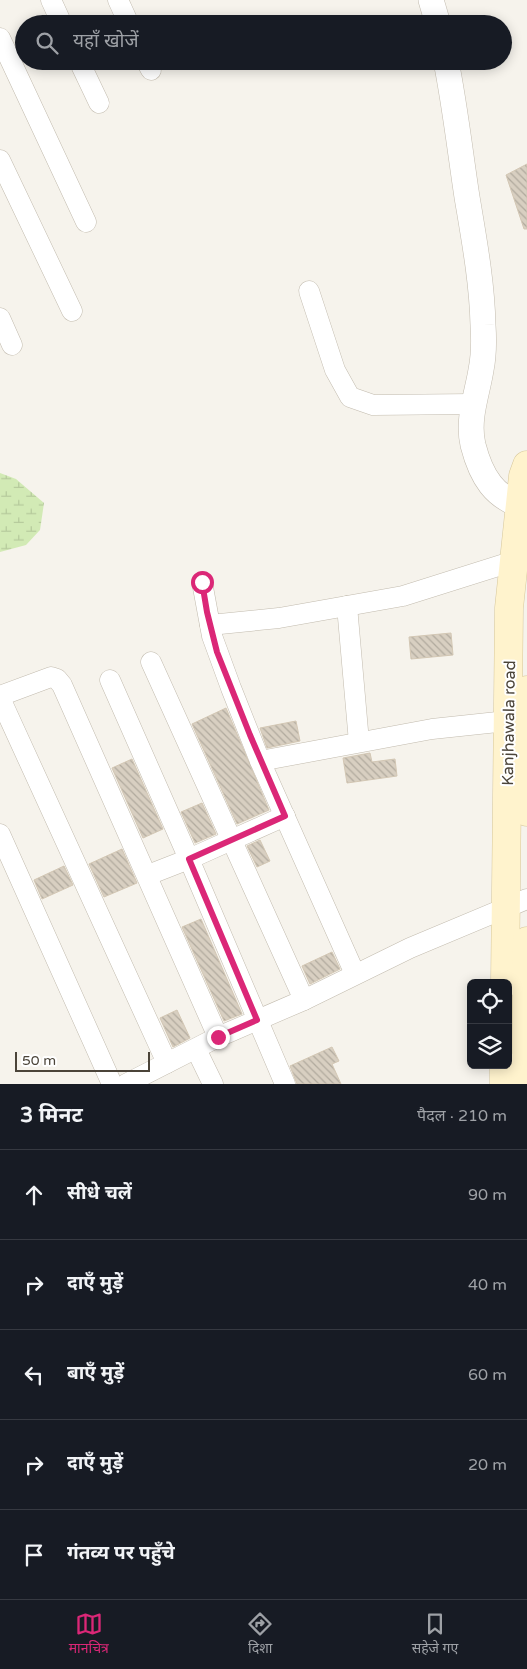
<!DOCTYPE html>
<html lang="hi">
<meta charset="utf-8">
<style>
:root{--surface:#171b24;--page:#20242c;--text:#f1f3f6;--muted:#9ea1a6;--line:#363941;--accent:#db2777}
body{margin:0;font-family:"Varela Round","Noto Sans Devanagari",sans-serif;background:var(--page);color:var(--text)}
.controls{position:absolute;right:15px;bottom:15px;display:grid;overflow:hidden;border-radius:8px;box-shadow:0 2px 12px #0003}
.controls button{width:45px;height:45px;display:grid;place-items:center;padding:0;border:0;border-bottom:1px solid var(--line);background:var(--surface);color:var(--text);font:25px sans-serif}
.scale{position:absolute;left:15px;bottom:12px;width:135px;box-sizing:border-box;padding-left:5px;border:2px solid #4b4439;border-top:0;font-size:14px;line-height:18px;white-space:nowrap;color:#4b4439;-webkit-text-stroke:4px #fff;paint-order:stroke}
.stop{position:absolute;width:15px;height:15px;margin:-11px;border:4px solid #db2777;border-radius:50%;background:#fff}
.stop.end{background:#db2777;border-color:#fff;box-shadow:0 1px 5px #0008}
.list{margin:0;padding:0;list-style:none}
h2{display:flex;justify-content:space-between;align-items:center;height:65px;margin:0;padding:0 20px;font-size:21px}
h2 small{font-size:16px;font-weight:400;color:var(--muted)}
.list li{display:grid;grid-template-columns:32px 1fr auto;gap:15px;align-items:center;box-sizing:border-box;height:90px;padding:0 20px;border-top:1px solid var(--line)}
.list b{display:block;font-size:19px;white-space:nowrap}
.list em{font-size:16px;font-style:normal;color:var(--muted)}
.icon{flex:none;width:28px;height:28px;fill:none;stroke:currentColor;stroke-width:2;stroke-linecap:round;stroke-linejoin:round}
.map{position:relative;flex:none;width:527px;height:1084px;overflow:hidden}
.search{position:absolute;background:var(--surface);box-shadow:0 2px 12px #0003;left:15px;right:15px;top:15px;height:55px;display:flex;align-items:center;gap:12px;box-sizing:border-box;padding:0 18px;border-radius:28px;color:var(--muted);font-size:19px}
.sheet{height:515px;background:var(--surface)}
nav{display:flex;justify-content:space-around;align-items:center;box-sizing:border-box;height:70px;border-top:1px solid var(--line);background:var(--surface);font-size:14px;color:var(--muted)}
nav a{display:grid;justify-items:center;gap:2px}
nav .on{color:var(--accent)}
.map>svg:first-child{display:block}
</style>
<div class="map">
<svg width="527" height="1084" viewBox="0 0 527 1084">
<defs>
<pattern id="wetland-marsh" width="20" height="14" patternUnits="userSpaceOnUse" patternTransform="scale(1.25)"><rect width="20" height="14" fill="#d2eab5"/><path d="M1 5h8M5 5V1M11 12h8M15 12V8" fill="none" stroke="#b6ca9c"/></pattern>
<pattern id="building-back-hatch" width="6" height="6" patternUnits="userSpaceOnUse" patternTransform="scale(1.25)"><rect width="6" height="6" fill="#d8cfc1"/><path d="M-1 5l2 2M0 0l6 6M5-1l2 2" fill="none" stroke="#b1aa9e"/></pattern>
</defs>
<rect width="100%" height="100%" fill="#f6f3ec"/>
<path fill="url(#wetland-marsh)" d="M 0,473 L 16,479 L 44,503 L 40,530 L 26,545 L 0,552 Z"/>
<g fill="url(#building-back-hatch)" stroke="#d3c7b4">
<path d="M 527,164 L 527,229 L 524,229 L 506,175 Z"/>
<path d="M 451,633 L 453,655 L 411,659 L 409,637 Z"/>
<path d="M 226,708 L 269,810 L 237,824 L 192,724 Z"/>
<path d="M 296,721 L 300,741 L 267,748 L 260,728 Z"/>
<path d="M 370,753 L 372,762 L 395,759 L 397,776 L 347,783 L 343,758 Z"/>
<path d="M 132,759 L 163,829 L 143,838 L 112,768 Z"/>
<path d="M 202,803 L 216,834 L 195,843 L 181,812 Z"/>
<path d="M 260,840 L 270,861 L 257,867 L 247,846 Z"/>
<path d="M 122,849 L 137,883 L 104,897 L 89,864 Z"/>
<path d="M 64,866 L 73,885 L 42,899 L 34,880 Z"/>
<path d="M 201,919 L 242,1014 L 224,1021 L 182,927 Z"/>
<path d="M 332,952 L 340,969 L 310,984 L 302,966 Z"/>
<path d="M 177,1010 L 190,1038 L 173,1047 L 160,1018 Z"/>
<path d="M 332,1047 L 339,1061 L 332,1064 L 341,1084 L 297,1084 L 290,1066 Z"/>
</g>
<g fill="none" stroke-linecap="round" stroke-linejoin="round">
<defs>
<g id="minor">
<path d="M 51,0 L 62,24"/>
<path d="M 118,0 L 129,24"/>
<path d="M 0,38 L 86,222"/>
<path d="M 79,61 L 99,103"/>
<path d="M 146,61 L 151,70"/>
<path d="M 0,160 L 72,311"/>
<path d="M 309,291 L 335,370 L 350,397 L 373,405 L 473,404"/>
<path d="M 0,318 L 12,345"/>
<path d="M 202,582 L 212,636 L 231,688 L 260,761 L 355,974"/>
<path d="M 347,606 L 359,742"/>
<path d="M 210,625 L 279,618 L 403,596 L 514,561"/>
<path d="M 151,662 L 304,1000"/>
<path d="M 110,680 L 189,859 L 285,1084"/>
<path d="M 0,696 L 51,677 L 57,679 L 62,685 L 218,1037"/>
<path d="M 0,698 L 167,1063"/>
<path d="M 260,761 L 432,729 L 507,721"/>
<path d="M 0,834 L 112,1084"/>
<path d="M 148,875 L 189,859 L 285,816"/>
<path d="M 196,1049 L 213,1084"/>
<path d="M 126,1084 L 218,1037 L 304,1000 L 410,948 L 527,899"/>
</g>
<g id="tertiary">
<path d="M 431,0 L 438,24"/>
<path d="M 446,61 C 455,106 460,151 467,197 C 474,239 482,282 483,325 C 484,340 484,355 481,370 C 477,395 467,419 473,445 C 481,476 494,499 527,507"/>
</g>
<g id="secondary">
<path d="M 527,690 L 527,812"/>
<path d="M 505,983 L 509,608 L 523,476 L 527,465"/>
<path d="M 504,1084 L 504,1065"/>
<path d="M 526,1084 L 527,941"/>
</g>
</defs>
<use href="#minor" stroke="#c2bbae" stroke-width="21"/>
<use href="#tertiary" stroke="#c2bbae" stroke-width="26"/>
<use href="#secondary" stroke="#d6c79b" stroke-width="29"/>
<use href="#minor" stroke="#fff" stroke-width="20"/>
<use href="#tertiary" stroke="#fff" stroke-width="25"/>
<use href="#secondary" stroke="#fff3cd" stroke-width="28"/>
</g>
<g fill="none" stroke-linecap="round" stroke-linejoin="round">
<path stroke="#db2777" stroke-width="6" d="M 202,582 L 207,612 L 217,652 L 250,735 L 285,816 L 189,859 L 257,1020 L 218,1037"/>
</g>
<g text-anchor="middle" stroke-width="4" stroke-linejoin="round" paint-order="stroke">
<g font-size="16" fill="#4b4439" stroke="#fff">
<text transform="translate(508 723) rotate(-89)" y="6">Kanjhawala road</text>
</g>
</g>
</svg>
<div class="controls">
<button><svg class="icon" aria-label="locate" viewBox="0 0 24 24"><circle cx="12" cy="12" r="6"/><path d="M12 2v4M12 18v4M2 12h4M18 12h4"/></svg></button>
<button><svg class="icon" aria-label="layers" viewBox="0 0 24 24"><path d="M12 4l9 5-9 5-9-5zM3 14l9 5 9-5"/></svg></button>
</div>
<div class="scale">50 m</div>
<div class="stop" style="left:202px;top:582px"></div>
<div class="stop end" style="left:218px;top:1037px"></div>
<div class="search"><svg class="icon" aria-label="search" viewBox="0 0 24 24"><circle cx="10" cy="10" r="6"/><path d="M15 15l6 6"/></svg>यहाँ खोजें</div>
</div>
<section class="sheet">
<h2>3 मिनट<small>पैदल · 210 m</small></h2>
<ul class="list">
<li><svg class="icon" aria-label="ahead" viewBox="0 0 24 24"><path d="M12 20V5M6 11l6-6 6 6"/></svg><div><b>सीधे चलें</b></div><em>90 m</em></li>
<li><svg class="icon" aria-label="right" viewBox="0 0 24 24"><path d="M7 20v-9h11M14 6l5 5-5 5"/></svg><div><b>दाएँ मुड़ें</b></div><em>40 m</em></li>
<li><svg class="icon" aria-label="left" viewBox="0 0 24 24"><path d="M17 20v-9H6M10 6l-5 5 5 5"/></svg><div><b>बाएँ मुड़ें</b></div><em>60 m</em></li>
<li><svg class="icon" aria-label="right" viewBox="0 0 24 24"><path d="M7 20v-9h11M14 6l5 5-5 5"/></svg><div><b>दाएँ मुड़ें</b></div><em>20 m</em></li>
<li><svg class="icon" aria-label="arrive" viewBox="0 0 24 24"><path d="M6 21V4h12l-3 4 3 4H6"/></svg><div><b>गंतव्य पर पहुँचे</b></div></li>
</ul>
</section>
<nav>
<a class="on"><svg class="icon" aria-label="map" viewBox="0 0 24 24"><path d="M3 6l6-2 6 2 6-2v14l-6 2-6-2-6 2zM9 4v14M15 6v14"/></svg>मानचित्र</a>
<a><svg class="icon" aria-label="directions" viewBox="0 0 24 24"><path d="M12 3l9 9-9 9-9-9zM9 14v-3h6M13 9l2 2-2 2"/></svg>दिशा</a>
<a><svg class="icon" aria-label="saved" viewBox="0 0 24 24"><path d="M7 4h10v16l-5-4-5 4z"/></svg>सहेजे गए</a>
</nav>
